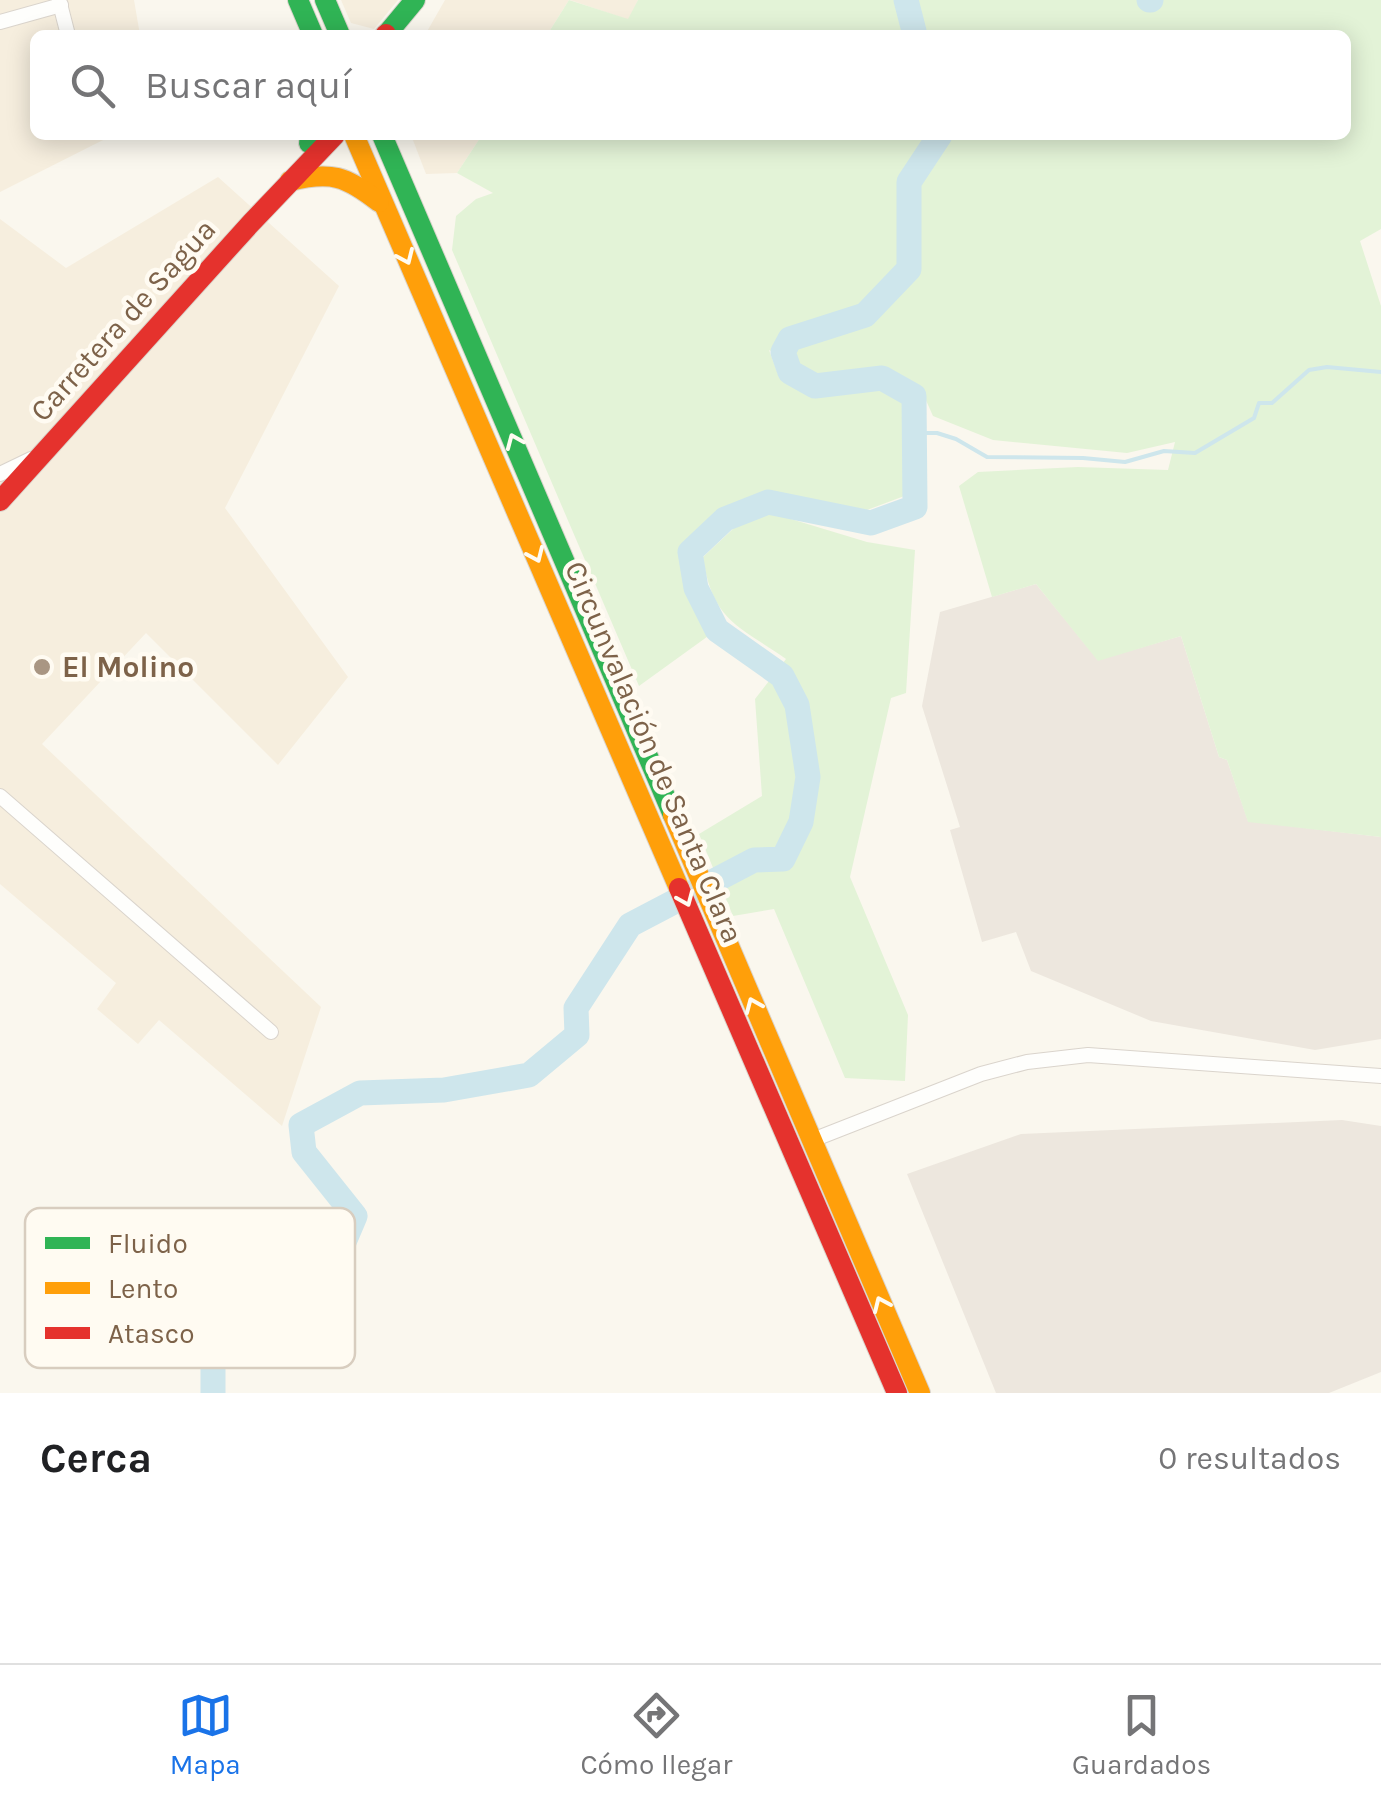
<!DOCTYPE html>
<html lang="es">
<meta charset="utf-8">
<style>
:root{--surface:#fff;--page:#f2f2f2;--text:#202124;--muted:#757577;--line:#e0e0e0;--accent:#1a73e8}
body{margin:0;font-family:Karla,sans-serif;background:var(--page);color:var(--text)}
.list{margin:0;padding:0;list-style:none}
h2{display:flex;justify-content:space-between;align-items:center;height:130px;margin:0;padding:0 40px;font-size:42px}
h2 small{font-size:32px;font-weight:400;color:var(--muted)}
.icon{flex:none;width:55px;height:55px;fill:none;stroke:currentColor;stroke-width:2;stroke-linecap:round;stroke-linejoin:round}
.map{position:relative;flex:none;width:1381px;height:1393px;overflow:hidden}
.search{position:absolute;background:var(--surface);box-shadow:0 5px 25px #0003;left:30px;right:30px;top:30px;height:110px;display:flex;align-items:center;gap:25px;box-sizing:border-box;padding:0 35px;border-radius:15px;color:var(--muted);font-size:38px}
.sheet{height:270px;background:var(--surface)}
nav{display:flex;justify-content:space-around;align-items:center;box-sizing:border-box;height:140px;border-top:2px solid var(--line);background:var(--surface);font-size:28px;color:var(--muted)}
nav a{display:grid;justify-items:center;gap:5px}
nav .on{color:var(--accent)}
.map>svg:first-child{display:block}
</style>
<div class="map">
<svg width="1381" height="1393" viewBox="0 0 1381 1393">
<rect width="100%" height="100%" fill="#faf7ee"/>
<g fill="#f6eede">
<path d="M 0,0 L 134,0 L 140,35 L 35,35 L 35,135 L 113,135 L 0,192 Z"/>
<path d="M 341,0 L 398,0 L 374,29 L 351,23 Z"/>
<path d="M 445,0 L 569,0 L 547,35 L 425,35 Z"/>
<path d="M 570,0 L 638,0 L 629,20 Z"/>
<path d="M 411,135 L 482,135 L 457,173 L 426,174 Z"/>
<path d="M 218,177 L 339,286 L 225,508 L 348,677 L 278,765 L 146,633 L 42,744 L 321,1007 L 282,1126 L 159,1020 L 138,1044 L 97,1009 L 116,983 L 0,884 L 0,219 L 66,268 Z"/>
</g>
<g fill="#ede7de">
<path d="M 1036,584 L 1098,660 L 1181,636 L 1219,757 L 1227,760 L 1248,821 L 1381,837 L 1381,1039 L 1315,1050 L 1151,1021 L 1031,971 L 1016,932 L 982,942 L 950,830 L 960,827 L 922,706 L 940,612 Z"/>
<path d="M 1342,1120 L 1381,1126 L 1381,1372 L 1329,1393 L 996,1393 L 907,1174 L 1021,1134 Z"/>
</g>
<g fill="#e3f3d7">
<path d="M 569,0 L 628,19 L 638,0 L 1381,0 L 1381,229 L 1360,241 L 1381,306 L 1381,837 L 1248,822 L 1227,760 L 1219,757 L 1181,636 L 1098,661 L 1036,584 L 992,597 L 959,486 L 978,472 L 1078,467 L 1168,470 L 1175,442 L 1127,453 L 993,440 L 933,416 L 921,389 L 870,368 L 817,377 L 769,350 L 779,377 L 810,393 L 880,388 L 906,403 L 907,495 L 867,510 L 769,492 L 724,511 L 683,546 L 689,594 L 711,634 L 639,686 L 452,250 L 456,216 L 476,199 L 493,193 L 457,173 L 482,135 L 1346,135 L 1346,35 L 547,35 Z"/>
<path d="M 771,513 L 867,542 L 915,550 L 906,693 L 891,698 L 850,877 L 908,1015 L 905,1081 L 845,1078 L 774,909 L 733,916 L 699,834 L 762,796 L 755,699 L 786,659 C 739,626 712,621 703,557 L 734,528 Z"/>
</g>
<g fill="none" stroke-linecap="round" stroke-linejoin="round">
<path stroke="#cee6ec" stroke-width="4" d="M 914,433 L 937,433 L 956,439 L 987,457 L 1083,458 L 1125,462 L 1164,451 L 1195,453 L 1254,418 L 1259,403 L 1272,403 L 1309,370 L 1327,367 L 1381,372"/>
<g stroke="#cee6ec" stroke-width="25">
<path d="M 906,0 L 915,35"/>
<path d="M 1149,0 L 1151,0"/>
<path d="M 213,1393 L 213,1360 L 228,1322 L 213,1294 L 225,1275 L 341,1249 L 355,1216 L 304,1152 L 301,1125 L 360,1093 L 444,1090 L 529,1075 L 577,1035 L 576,1008 L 630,925 L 754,860 L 783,859 L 801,822 L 808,777 L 797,705 L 782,676 L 717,630 L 696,588 L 690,552 L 725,519 L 768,502 L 871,523 L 915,507 L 914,396 L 882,378 L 815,386 L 790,372 L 783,352 L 790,339 L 865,315 L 909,269 L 909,182 L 940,135"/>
</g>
<defs>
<g id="street">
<path d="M 59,0 L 68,35"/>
<path d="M 0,22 L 61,5"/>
<path d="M 0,474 L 31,459"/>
<path d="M 0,796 L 271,1032"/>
<path d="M 810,1141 L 981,1074 L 1027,1062 L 1088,1055 L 1381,1076"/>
</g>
<g id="fast">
<path d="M 298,0 L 313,35"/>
<path d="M 325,0 L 340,35"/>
<path d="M 386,35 L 415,0"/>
<path d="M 382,135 L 673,815"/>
<path d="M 309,143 L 311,135"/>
</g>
<g id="slow">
<path d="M 354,135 L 679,888"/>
<path d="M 290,181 C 331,171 346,176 379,202"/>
<path d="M 673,815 L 920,1393"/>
</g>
<g id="jam">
<path d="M 385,35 L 386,34"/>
<path d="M 0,501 L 251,223 L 335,135"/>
<path d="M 679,888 L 897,1393"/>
</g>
</defs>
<use href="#street" stroke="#dad4cc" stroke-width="16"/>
<use href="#fast" stroke="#dad4cc" stroke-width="22"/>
<use href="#slow" stroke="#dad4cc" stroke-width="22"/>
<use href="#jam" stroke="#dad4cc" stroke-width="22"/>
<use href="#street" stroke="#fefefc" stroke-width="14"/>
<use href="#fast" stroke="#30b455" stroke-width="20"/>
<use href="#slow" stroke="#ff9f0a" stroke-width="20"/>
<use href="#jam" stroke="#e5322d" stroke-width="20"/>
</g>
<defs><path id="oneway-chevron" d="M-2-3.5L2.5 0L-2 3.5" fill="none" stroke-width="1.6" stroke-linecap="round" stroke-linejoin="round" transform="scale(2.5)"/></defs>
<g stroke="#fffbf2">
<use href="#oneway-chevron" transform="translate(406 257) rotate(66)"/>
<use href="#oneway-chevron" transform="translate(514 441) rotate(-113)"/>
<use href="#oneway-chevron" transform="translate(536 555) rotate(66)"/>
<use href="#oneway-chevron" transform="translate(686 899) rotate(67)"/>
<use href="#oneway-chevron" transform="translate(753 1005) rotate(-113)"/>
<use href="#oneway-chevron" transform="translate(881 1304) rotate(-114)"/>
</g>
<circle fill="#a99683" stroke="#fffbf2" stroke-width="4" cx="42" cy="667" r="10"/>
<g text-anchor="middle" stroke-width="9" stroke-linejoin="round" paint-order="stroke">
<g font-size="30" fill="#7d6249" stroke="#fffbf2">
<text transform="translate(123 320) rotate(-48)" y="10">Carretera de Sagua</text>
<text transform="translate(654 752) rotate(67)" y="10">Circunvalación de Santa Clara</text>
</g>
<g font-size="30" font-weight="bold" fill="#7d6249" stroke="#fffbf2" text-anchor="start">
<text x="62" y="677">El Molino</text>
</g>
</g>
<rect x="25" y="1208" width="330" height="160" rx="15" fill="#fffbf2" stroke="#d8cdbf" stroke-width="2.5"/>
<rect x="45" y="1237" width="45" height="12" fill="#30b455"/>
<rect x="45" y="1282" width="45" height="12" fill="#ff9f0a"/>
<rect x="45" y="1327" width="45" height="12" fill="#e5322d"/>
<g font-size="28" fill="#7d6249">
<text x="108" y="1253">Fluido</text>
<text x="108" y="1298">Lento</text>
<text x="108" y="1343">Atasco</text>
</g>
</svg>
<div class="search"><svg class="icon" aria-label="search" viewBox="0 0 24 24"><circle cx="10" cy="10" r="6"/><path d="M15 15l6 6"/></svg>Buscar aquí</div>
</div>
<section class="sheet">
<h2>Cerca<small>0 resultados</small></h2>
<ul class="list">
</ul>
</section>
<nav>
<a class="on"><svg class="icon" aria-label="map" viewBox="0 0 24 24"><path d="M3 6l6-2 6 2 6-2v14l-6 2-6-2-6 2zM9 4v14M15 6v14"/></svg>Mapa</a>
<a><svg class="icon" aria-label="directions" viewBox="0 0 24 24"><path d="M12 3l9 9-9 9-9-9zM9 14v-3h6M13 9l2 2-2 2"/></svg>Cómo llegar</a>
<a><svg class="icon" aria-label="saved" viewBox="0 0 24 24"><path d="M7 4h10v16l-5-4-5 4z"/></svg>Guardados</a>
</nav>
